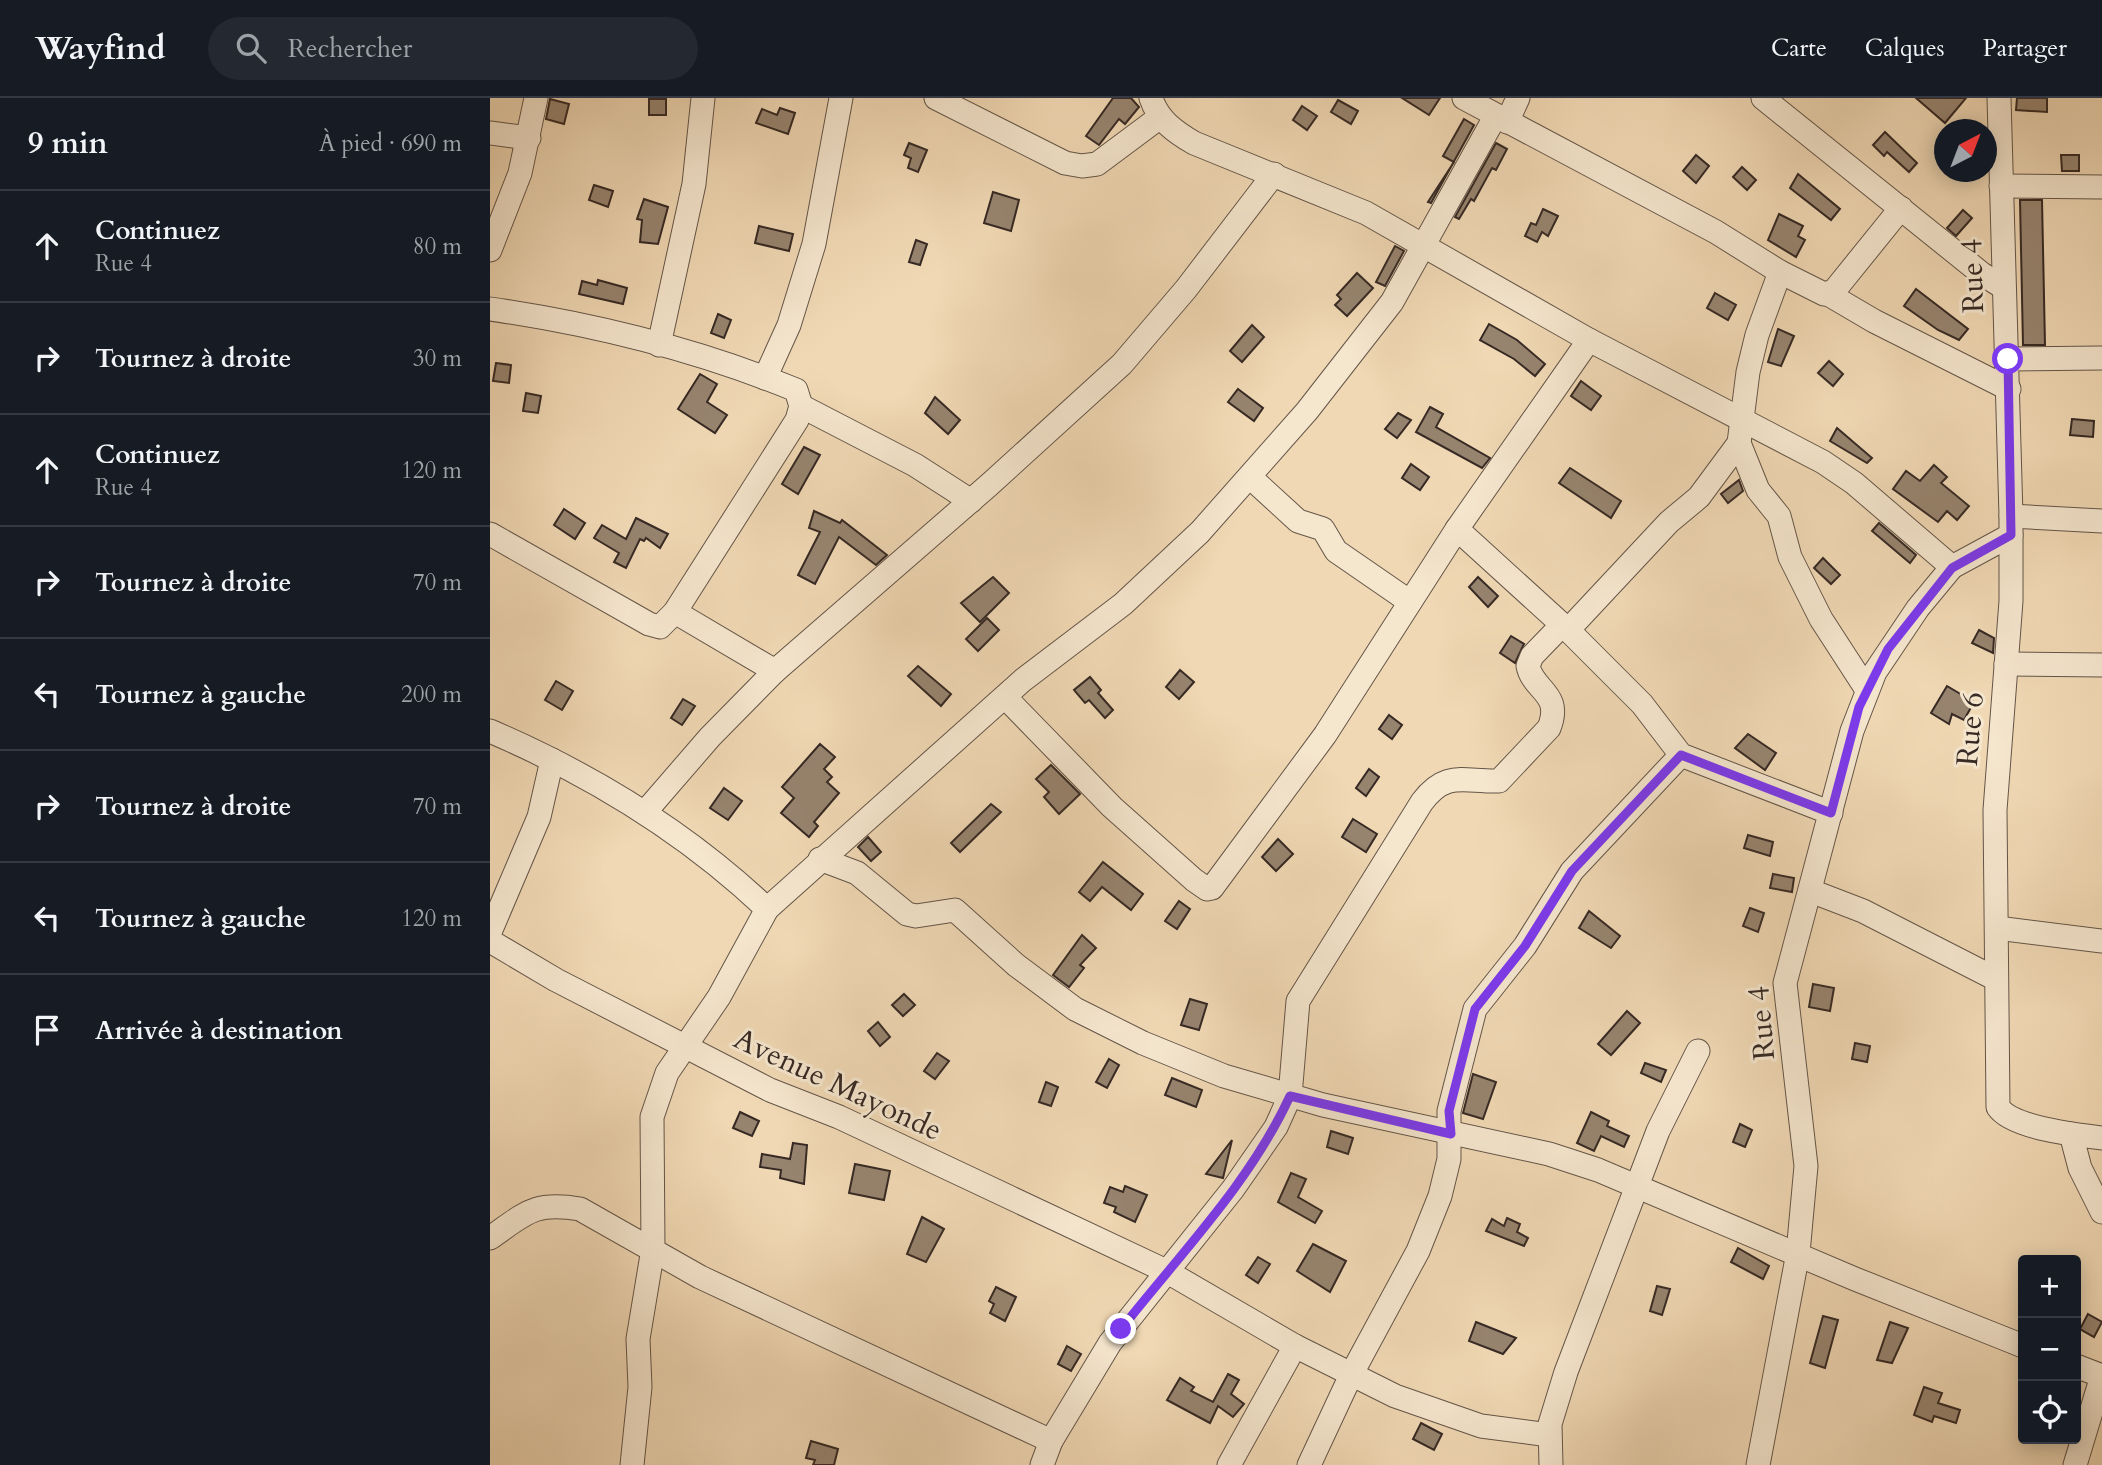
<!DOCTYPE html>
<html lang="fr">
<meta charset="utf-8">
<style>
:root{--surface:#171b24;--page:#242831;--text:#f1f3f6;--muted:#9ea1a6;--line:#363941}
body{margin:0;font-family:Cardo,serif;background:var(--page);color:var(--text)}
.controls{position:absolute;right:21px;bottom:21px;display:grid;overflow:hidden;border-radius:7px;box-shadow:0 4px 18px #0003}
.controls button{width:63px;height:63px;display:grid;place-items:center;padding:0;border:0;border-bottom:2px solid var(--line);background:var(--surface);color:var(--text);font:35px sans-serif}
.compass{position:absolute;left:1444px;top:21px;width:63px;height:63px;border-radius:50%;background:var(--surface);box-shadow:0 4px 18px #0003;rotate:42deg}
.stop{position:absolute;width:21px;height:21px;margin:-16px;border:5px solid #7c3aed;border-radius:50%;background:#fff}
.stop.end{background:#7c3aed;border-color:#fff;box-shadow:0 2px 7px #0008}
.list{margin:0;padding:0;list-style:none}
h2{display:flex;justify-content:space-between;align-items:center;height:91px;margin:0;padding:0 28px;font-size:30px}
h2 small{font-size:23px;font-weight:400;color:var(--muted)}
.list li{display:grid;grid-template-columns:46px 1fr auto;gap:21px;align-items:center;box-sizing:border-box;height:112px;padding:0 28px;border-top:2px solid var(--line)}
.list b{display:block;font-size:26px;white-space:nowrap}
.list p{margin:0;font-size:23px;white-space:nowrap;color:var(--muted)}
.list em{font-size:23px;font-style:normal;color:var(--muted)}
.icon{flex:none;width:38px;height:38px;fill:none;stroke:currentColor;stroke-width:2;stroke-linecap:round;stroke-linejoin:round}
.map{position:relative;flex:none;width:1612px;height:1367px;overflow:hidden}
header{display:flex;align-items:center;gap:42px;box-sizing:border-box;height:98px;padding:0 35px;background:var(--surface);border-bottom:2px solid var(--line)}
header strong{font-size:33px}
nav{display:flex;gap:38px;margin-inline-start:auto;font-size:24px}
.search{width:490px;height:63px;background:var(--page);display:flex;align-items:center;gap:18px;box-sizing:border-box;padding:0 24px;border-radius:38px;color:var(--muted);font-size:26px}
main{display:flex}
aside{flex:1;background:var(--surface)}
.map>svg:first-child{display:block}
</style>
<header>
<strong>Wayfind</strong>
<div class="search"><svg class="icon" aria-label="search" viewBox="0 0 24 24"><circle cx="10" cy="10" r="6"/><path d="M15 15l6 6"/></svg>Rechercher</div>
<nav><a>Carte</a><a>Calques</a><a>Partager</a></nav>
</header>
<main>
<aside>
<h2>9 min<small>À pied · 690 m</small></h2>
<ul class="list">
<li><svg class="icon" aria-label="ahead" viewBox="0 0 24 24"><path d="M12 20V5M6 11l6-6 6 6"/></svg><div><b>Continuez</b><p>Rue 4</p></div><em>80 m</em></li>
<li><svg class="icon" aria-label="right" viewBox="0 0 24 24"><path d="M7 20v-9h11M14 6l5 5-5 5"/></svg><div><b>Tournez à droite</b></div><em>30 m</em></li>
<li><svg class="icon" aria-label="ahead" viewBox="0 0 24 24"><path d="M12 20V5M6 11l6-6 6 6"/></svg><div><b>Continuez</b><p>Rue 4</p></div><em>120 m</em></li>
<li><svg class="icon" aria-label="right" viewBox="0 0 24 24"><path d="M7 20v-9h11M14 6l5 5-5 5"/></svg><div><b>Tournez à droite</b></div><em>70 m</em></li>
<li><svg class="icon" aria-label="left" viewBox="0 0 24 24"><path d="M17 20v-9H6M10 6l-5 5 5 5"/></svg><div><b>Tournez à gauche</b></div><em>200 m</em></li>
<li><svg class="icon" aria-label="right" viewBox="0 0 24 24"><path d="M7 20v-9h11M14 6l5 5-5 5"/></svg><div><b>Tournez à droite</b></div><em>70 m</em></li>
<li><svg class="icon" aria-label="left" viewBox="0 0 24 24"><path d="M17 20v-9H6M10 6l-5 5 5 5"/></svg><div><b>Tournez à gauche</b></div><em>120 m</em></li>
<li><svg class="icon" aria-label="arrive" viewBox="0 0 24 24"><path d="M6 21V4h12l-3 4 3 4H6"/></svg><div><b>Arrivée à destination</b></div></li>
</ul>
</aside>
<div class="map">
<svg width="1612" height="1367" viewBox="0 0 1612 1367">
<rect width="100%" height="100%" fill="#f0d8b4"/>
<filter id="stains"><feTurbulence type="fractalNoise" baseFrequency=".00286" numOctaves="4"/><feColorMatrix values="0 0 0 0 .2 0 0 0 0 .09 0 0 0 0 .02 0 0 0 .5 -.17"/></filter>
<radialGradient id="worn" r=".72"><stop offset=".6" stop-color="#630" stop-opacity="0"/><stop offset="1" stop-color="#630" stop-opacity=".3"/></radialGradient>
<g fill="#97846f" stroke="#362924" stroke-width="2">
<path d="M 623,0 L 641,0 L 649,9 L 635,26 L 629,21 L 609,47 L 596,38 Z"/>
<path d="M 912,0 L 950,0 L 939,17 Z"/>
<path d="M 1426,0 L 1476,0 L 1455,25 Z"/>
<path d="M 1527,0 L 1557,0 L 1557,14 L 1526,12 Z"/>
<path d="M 60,1 L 79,6 L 74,26 L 56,21 Z"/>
<rect x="159" y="1" width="17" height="16"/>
<path d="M 848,2 L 868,13 L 861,26 L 841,14 Z"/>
<path d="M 812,8 L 827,18 L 817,32 L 803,22 Z"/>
<path d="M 290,10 L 305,15 L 298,36 L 266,25 L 272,11 L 287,17 Z"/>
<path d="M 974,21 L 984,27 L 941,105 L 938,104 L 964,64 L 953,58 Z"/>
<path d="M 1395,34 L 1427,65 L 1419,74 L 1397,54 L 1394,58 L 1383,47 Z"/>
<path d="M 419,45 L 437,52 L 428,74 L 418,70 L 421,60 L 414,57 Z"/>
<path d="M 1006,45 L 1017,51 L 1006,72 L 1002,70 L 984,103 L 981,101 L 969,121 L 965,119 Z"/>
<path d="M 1206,57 L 1219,68 L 1206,85 L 1193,73 Z"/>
<path d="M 1571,57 L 1589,57 L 1589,73 L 1572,73 Z"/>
<path d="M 1252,69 L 1266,82 L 1257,92 L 1243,79 Z"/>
<path d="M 1308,76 L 1350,111 L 1341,122 L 1300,90 Z"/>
<path d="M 104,87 L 123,93 L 118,109 L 99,102 Z"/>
<path d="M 503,94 L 529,102 L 521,133 L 494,125 Z"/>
<path d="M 154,101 L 178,109 L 168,146 L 150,144 L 152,122 L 147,121 Z"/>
<path d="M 1530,102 L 1552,102 L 1555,247 L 1533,247 Z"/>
<path d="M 1053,111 L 1068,118 L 1058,138 L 1052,134 L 1047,144 L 1035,138 L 1041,125 L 1046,127 Z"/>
<path d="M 1473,112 L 1482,120 L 1466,138 L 1457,130 Z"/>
<path d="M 1289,116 L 1313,128 L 1308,138 L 1315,142 L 1306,159 L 1278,142 Z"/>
<path d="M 269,128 L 303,136 L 299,153 L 265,145 Z"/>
<path d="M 426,142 L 437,146 L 430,167 L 419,164 Z"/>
<path d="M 905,148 L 914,153 L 895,188 L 886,184 Z"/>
<path d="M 867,175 L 883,190 L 857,218 L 845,207 L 851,201 L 847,197 Z"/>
<path d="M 108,182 L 137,190 L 133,206 L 89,196 L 92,183 L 107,187 Z"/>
<path d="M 1426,191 L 1478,231 L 1469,242 L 1448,232 L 1414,208 Z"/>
<path d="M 1225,195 L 1246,207 L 1238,222 L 1217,210 Z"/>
<path d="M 228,216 L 241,222 L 234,240 L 221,235 Z"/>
<path d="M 999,226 L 1027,242 L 1055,266 L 1045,278 L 1024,261 L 990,242 Z"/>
<path d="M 762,227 L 774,239 L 752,264 L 740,253 Z"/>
<path d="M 1288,231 L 1304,238 L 1291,268 L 1278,264 Z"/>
<path d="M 1339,263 L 1353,276 L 1343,288 L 1328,275 Z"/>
<path d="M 6,265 L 21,267 L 19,285 L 3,283 Z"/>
<path d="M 210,276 L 227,286 L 217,304 L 237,317 L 225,335 L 188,311 Z"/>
<path d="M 1091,283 L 1111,298 L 1101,312 L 1081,298 Z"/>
<path d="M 748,291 L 773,310 L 764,323 L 738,304 Z"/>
<path d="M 36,295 L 51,298 L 48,315 L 33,313 Z"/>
<path d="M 445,299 L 470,322 L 458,336 L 435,315 Z"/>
<path d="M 940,309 L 953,316 L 946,329 L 1000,360 L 992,370 L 926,334 Z"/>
<path d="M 908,315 L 921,322 L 907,340 L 895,331 Z"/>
<path d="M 1582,321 L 1604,323 L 1603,339 L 1580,337 Z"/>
<path d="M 1347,330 L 1382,360 L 1377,365 L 1340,343 Z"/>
<path d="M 314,349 L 330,357 L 308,396 L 292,386 Z"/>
<path d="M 921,366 L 939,379 L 930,392 L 912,380 Z"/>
<path d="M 1444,367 L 1457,379 L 1451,385 L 1479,408 L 1467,422 L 1457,413 L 1448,424 L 1403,391 L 1416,373 L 1430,383 Z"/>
<path d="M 1080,370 L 1131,403 L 1121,420 L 1069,385 Z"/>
<path d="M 1249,382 L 1253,393 L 1238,405 L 1231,396 Z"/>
<path d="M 74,411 L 95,425 L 85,441 L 64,427 Z"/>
<path d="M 324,413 L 350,425 L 352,422 L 397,457 L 386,467 L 349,439 L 325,486 L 308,477 L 330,434 L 319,430 Z"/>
<path d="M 146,420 L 178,436 L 170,450 L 156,440 L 154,443 L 150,441 L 136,470 L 124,464 L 129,455 L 104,440 L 112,427 L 136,441 Z"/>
<path d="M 1389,425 L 1426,457 L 1420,465 L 1382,433 Z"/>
<path d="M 1333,460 L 1350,477 L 1341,486 L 1324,470 Z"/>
<path d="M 503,479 L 519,495 L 490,524 L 471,505 Z"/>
<path d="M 988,479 L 1008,498 L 998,509 L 979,489 Z"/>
<path d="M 497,520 L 509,532 L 488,553 L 476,541 Z"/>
<path d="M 1489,532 L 1504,540 L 1503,555 L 1482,545 Z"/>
<path d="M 1021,538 L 1034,546 L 1025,565 L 1010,555 Z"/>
<path d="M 428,568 L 461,596 L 451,608 L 418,578 Z"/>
<path d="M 690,572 L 704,584 L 689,601 L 676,589 Z"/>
<path d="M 600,579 L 611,592 L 608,595 L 623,612 L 615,620 L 599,602 L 595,605 L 584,592 Z"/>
<path d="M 66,583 L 83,593 L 72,612 L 55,602 Z"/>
<path d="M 1457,588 L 1484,604 L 1474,622 L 1462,616 L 1459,626 L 1441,615 Z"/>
<path d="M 193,601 L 205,608 L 192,627 L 181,620 Z"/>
<path d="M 899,617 L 912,627 L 902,641 L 889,631 Z"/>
<path d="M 1258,636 L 1286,655 L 1275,672 L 1245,650 Z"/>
<path d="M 330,646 L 345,659 L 334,671 L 342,679 L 337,684 L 349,695 L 324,724 L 328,728 L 319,739 L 291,715 L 304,700 L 292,689 Z"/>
<path d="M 561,667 L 590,696 L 569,716 L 554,699 L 559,694 L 546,681 Z"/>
<path d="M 879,671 L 889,679 L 876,698 L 866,690 Z"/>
<path d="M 234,690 L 252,703 L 238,722 L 220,710 Z"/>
<path d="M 501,706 L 511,714 L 470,754 L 461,745 Z"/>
<path d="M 863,721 L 887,736 L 876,754 L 852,739 Z"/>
<path d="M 1258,737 L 1283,744 L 1280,758 L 1254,750 Z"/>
<path d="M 378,739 L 391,754 L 381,763 L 368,749 Z"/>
<path d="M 788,741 L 803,756 L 786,773 L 772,759 Z"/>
<path d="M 613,764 L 653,796 L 641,812 L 612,789 L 600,803 L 589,794 Z"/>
<path d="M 1283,776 L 1304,780 L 1302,794 L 1280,790 Z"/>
<path d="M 689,803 L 700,811 L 687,831 L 675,823 Z"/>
<path d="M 1260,810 L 1274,815 L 1268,834 L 1253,828 Z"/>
<path d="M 1099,813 L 1130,838 L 1121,850 L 1089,830 Z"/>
<path d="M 592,837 L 606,850 L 590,867 L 594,870 L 579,889 L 563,877 Z"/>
<path d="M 1323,886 L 1344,890 L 1340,913 L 1319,909 Z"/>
<path d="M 414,896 L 425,907 L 413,918 L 402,907 Z"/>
<path d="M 700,901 L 717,906 L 709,932 L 691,927 Z"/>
<path d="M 1137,913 L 1150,925 L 1121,957 L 1108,946 Z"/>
<path d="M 388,924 L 400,939 L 390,948 L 378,933 Z"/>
<path d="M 1365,945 L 1380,948 L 1377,964 L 1362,961 Z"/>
<path d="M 447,955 L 459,963 L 445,981 L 434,973 Z"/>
<path d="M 619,961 L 629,967 L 617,990 L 606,984 Z"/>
<path d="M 1155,965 L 1176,972 L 1171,984 L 1151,975 Z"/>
<path d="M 983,976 L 1006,984 L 993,1021 L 973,1015 Z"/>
<path d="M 682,980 L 712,992 L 706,1009 L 675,997 Z"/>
<path d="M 556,984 L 568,989 L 561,1008 L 549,1004 Z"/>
<path d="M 250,1014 L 269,1023 L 262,1038 L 243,1030 Z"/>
<path d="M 1101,1014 L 1119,1023 L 1117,1028 L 1139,1038 L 1134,1049 L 1111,1038 L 1104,1053 L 1087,1045 Z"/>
<path d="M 1250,1026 L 1262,1032 L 1255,1049 L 1243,1044 Z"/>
<path d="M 841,1033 L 863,1040 L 858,1056 L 837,1049 Z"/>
<path d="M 742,1042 L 733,1080 L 716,1076 Z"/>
<path d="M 303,1045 L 317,1047 L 314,1086 L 290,1080 L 291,1072 L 270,1069 L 272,1056 L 300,1061 Z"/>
<path d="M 365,1066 L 400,1073 L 394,1102 L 359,1095 Z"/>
<path d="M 801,1075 L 816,1081 L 808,1099 L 832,1113 L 825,1125 L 788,1104 Z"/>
<path d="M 635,1088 L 657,1097 L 645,1124 L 624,1114 L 626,1109 L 614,1105 L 620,1089 L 633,1094 Z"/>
<path d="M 432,1119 L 454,1131 L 436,1164 L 417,1156 Z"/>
<path d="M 1017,1120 L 1030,1126 L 1027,1134 L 1038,1140 L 1034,1148 L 996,1133 L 1002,1121 L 1014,1128 Z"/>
<path d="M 823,1146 L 856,1163 L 840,1194 L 807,1173 Z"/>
<path d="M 1248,1150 L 1279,1168 L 1273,1181 L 1241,1164 Z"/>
<path d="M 768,1159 L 780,1166 L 768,1185 L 756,1177 Z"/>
<path d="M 1167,1188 L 1180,1191 L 1172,1217 L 1160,1213 Z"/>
<path d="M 506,1189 L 526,1199 L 515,1223 L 500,1215 L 504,1206 L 499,1203 Z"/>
<path d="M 1598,1216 L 1612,1224 L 1604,1239 L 1590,1231 Z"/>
<path d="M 1333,1218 L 1348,1222 L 1335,1270 L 1320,1265 Z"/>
<path d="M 986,1224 L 1026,1240 L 1013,1256 L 979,1243 Z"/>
<path d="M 1400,1224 L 1418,1230 L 1402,1265 L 1387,1262 Z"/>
<path d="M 577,1248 L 591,1256 L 581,1273 L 568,1266 Z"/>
<path d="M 738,1276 L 749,1282 L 741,1296 L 754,1306 L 743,1319 L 728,1308 L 720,1325 L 677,1302 L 690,1280 L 704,1289 L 701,1293 L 723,1304 Z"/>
<path d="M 1434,1289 L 1452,1295 L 1448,1305 L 1470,1312 L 1466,1325 L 1444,1318 L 1442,1324 L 1424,1317 Z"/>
<path d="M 931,1325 L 952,1336 L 944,1352 L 923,1341 Z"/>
<path d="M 321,1343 L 348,1351 L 344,1367 L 323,1367 L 325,1362 L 316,1360 Z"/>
</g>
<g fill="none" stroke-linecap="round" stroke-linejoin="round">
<defs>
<g id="minor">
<path d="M 446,0 L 575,65 L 592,68 L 607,66 L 670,19"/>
<path d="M 661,0 C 668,22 685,34 704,45 L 876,115 L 1099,242 L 1333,364 L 1364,385 L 1462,469"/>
<path d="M 974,0 L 1226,134 L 1290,174 L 1334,196 L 1344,193 L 1411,110"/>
<path d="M 1273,0 L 1492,176 L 1513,189"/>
<path d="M 1509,0 L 1521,418 L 1521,503 L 1505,712 L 1508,1009 C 1522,1030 1587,1037 1612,1040"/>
<path d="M 1017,24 L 1028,0"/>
<path d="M 0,35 L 39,40"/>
<path d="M 1511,88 L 1612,89"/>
<path d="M 0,152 L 30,75 L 46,0"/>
<path d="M 1338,196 L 1384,223 L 1519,291"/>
<path d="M 0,211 C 104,226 208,252 306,292 L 311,308 L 307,322 L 185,514 L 170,529 L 159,526 L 0,436"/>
<path d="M 169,247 L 204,86 L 213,0"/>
<path d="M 1518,261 L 1612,260"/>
<path d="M 275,280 L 299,227 L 324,146 L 351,0"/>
<path d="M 311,308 L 425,367 L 481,403"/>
<path d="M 1249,345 L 1268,392 L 1289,418 L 1300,459 L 1331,521 L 1377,592"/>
<path d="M 760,379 L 808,423 L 833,431 L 846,453 L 920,504"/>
<path d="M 1521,418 L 1612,423"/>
<path d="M 967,431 L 1078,532 L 1152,606 L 1191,657 L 1341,715"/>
<path d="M 185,514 L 285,573"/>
<path d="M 1078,532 L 1179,424 L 1209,399 L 1249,345 L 1258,274 L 1267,237 L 1290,174"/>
<path d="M 1516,566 L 1612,567"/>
<path d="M 515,599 L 622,709 L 704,782 L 717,791 L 722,790 L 835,637 L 967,431 L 1099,242"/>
<path d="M 0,633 C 102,677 196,734 277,811"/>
<path d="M 156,713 L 220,639 L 285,573 L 499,387 L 632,266 L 696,191 L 784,76"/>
<path d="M 330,761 L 367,775 L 417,816 L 426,818 L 465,812 L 526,867 L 585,911 L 653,945 L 734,978 L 833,1007 L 1059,1056 L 1108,1072 L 1365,1181 L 1533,1248"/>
<path d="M 1321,793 L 1373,813 L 1506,881"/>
<path d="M 1507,830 L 1612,843"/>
<path d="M 0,834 L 49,719 L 62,662"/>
<path d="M 0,843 L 66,882 L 280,992 L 349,1019 L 676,1173 L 805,1248 L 905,1298 L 991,1328 L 1059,1337"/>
<path d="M 1581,1036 L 1590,1070 L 1612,1114"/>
<path d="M 0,1140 C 35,1116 43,1103 90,1111 L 210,1179 L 561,1343"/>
<path d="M 1586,1268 L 1612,1278"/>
<path d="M 142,1367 L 150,1289 L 148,1241 L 163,1151 L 162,1019 L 177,975 L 229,899 L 277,811 L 533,582 L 633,506 L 710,434 L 817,313 L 902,204 L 1005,19"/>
<path d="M 552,1367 L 561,1343 L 620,1245 L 743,1091 L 786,1029 L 800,998 L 808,903 L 932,704 C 956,672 973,684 1009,683 L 1059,630 C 1073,595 1043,593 1038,568 L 1042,558 L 1072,527"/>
<path d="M 739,1367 L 805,1248"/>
<path d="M 819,1367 L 861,1277 L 928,1153 L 950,1098 L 959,1061 L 959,1013 L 985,911 L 1035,848 L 1082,773 L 1191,657"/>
<path d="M 1061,1367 L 1060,1326 L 1076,1274 L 1168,1033 L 1208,953"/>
<path d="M 1268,1367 L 1308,1155 L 1316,1068 L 1295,885 L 1362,633 L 1385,574 L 1428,510 L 1462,469 L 1521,437"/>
<path d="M 1585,1367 L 1612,1278"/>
</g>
</defs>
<use href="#minor" stroke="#645548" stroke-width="25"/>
<use href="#minor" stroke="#f5e6ce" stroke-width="23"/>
</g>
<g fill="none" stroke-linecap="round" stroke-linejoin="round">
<path stroke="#7c3aed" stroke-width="9" d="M 631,1231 C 690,1156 760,1085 800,998 L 961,1036 L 959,1013 L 985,911 L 1035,848 L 1082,773 L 1191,657 L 1341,715 L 1369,609 L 1398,551 L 1462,470 L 1521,437 L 1518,261"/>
</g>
<g text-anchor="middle" stroke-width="6" stroke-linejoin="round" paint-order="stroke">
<g font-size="30" fill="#362924" stroke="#f5e6ce">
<text transform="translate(1482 178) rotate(-92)" y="10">Rue 4</text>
<text transform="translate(1480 631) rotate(-85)" y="10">Rue 6</text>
<text transform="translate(1271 925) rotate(-95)" y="10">Rue 4</text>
<text transform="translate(348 986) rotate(25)" y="10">Avenue Mayonde</text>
</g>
</g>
<rect width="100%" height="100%" filter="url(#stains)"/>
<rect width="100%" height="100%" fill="url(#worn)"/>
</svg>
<div class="controls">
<button>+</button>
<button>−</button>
<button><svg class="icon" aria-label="locate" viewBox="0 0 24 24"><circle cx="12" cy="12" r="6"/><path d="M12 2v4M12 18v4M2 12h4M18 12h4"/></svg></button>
</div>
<svg class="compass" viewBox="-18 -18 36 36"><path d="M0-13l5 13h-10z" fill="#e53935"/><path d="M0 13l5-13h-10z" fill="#9ea1a6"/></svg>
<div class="stop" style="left:1518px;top:261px"></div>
<div class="stop end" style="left:631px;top:1231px"></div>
</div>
</main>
